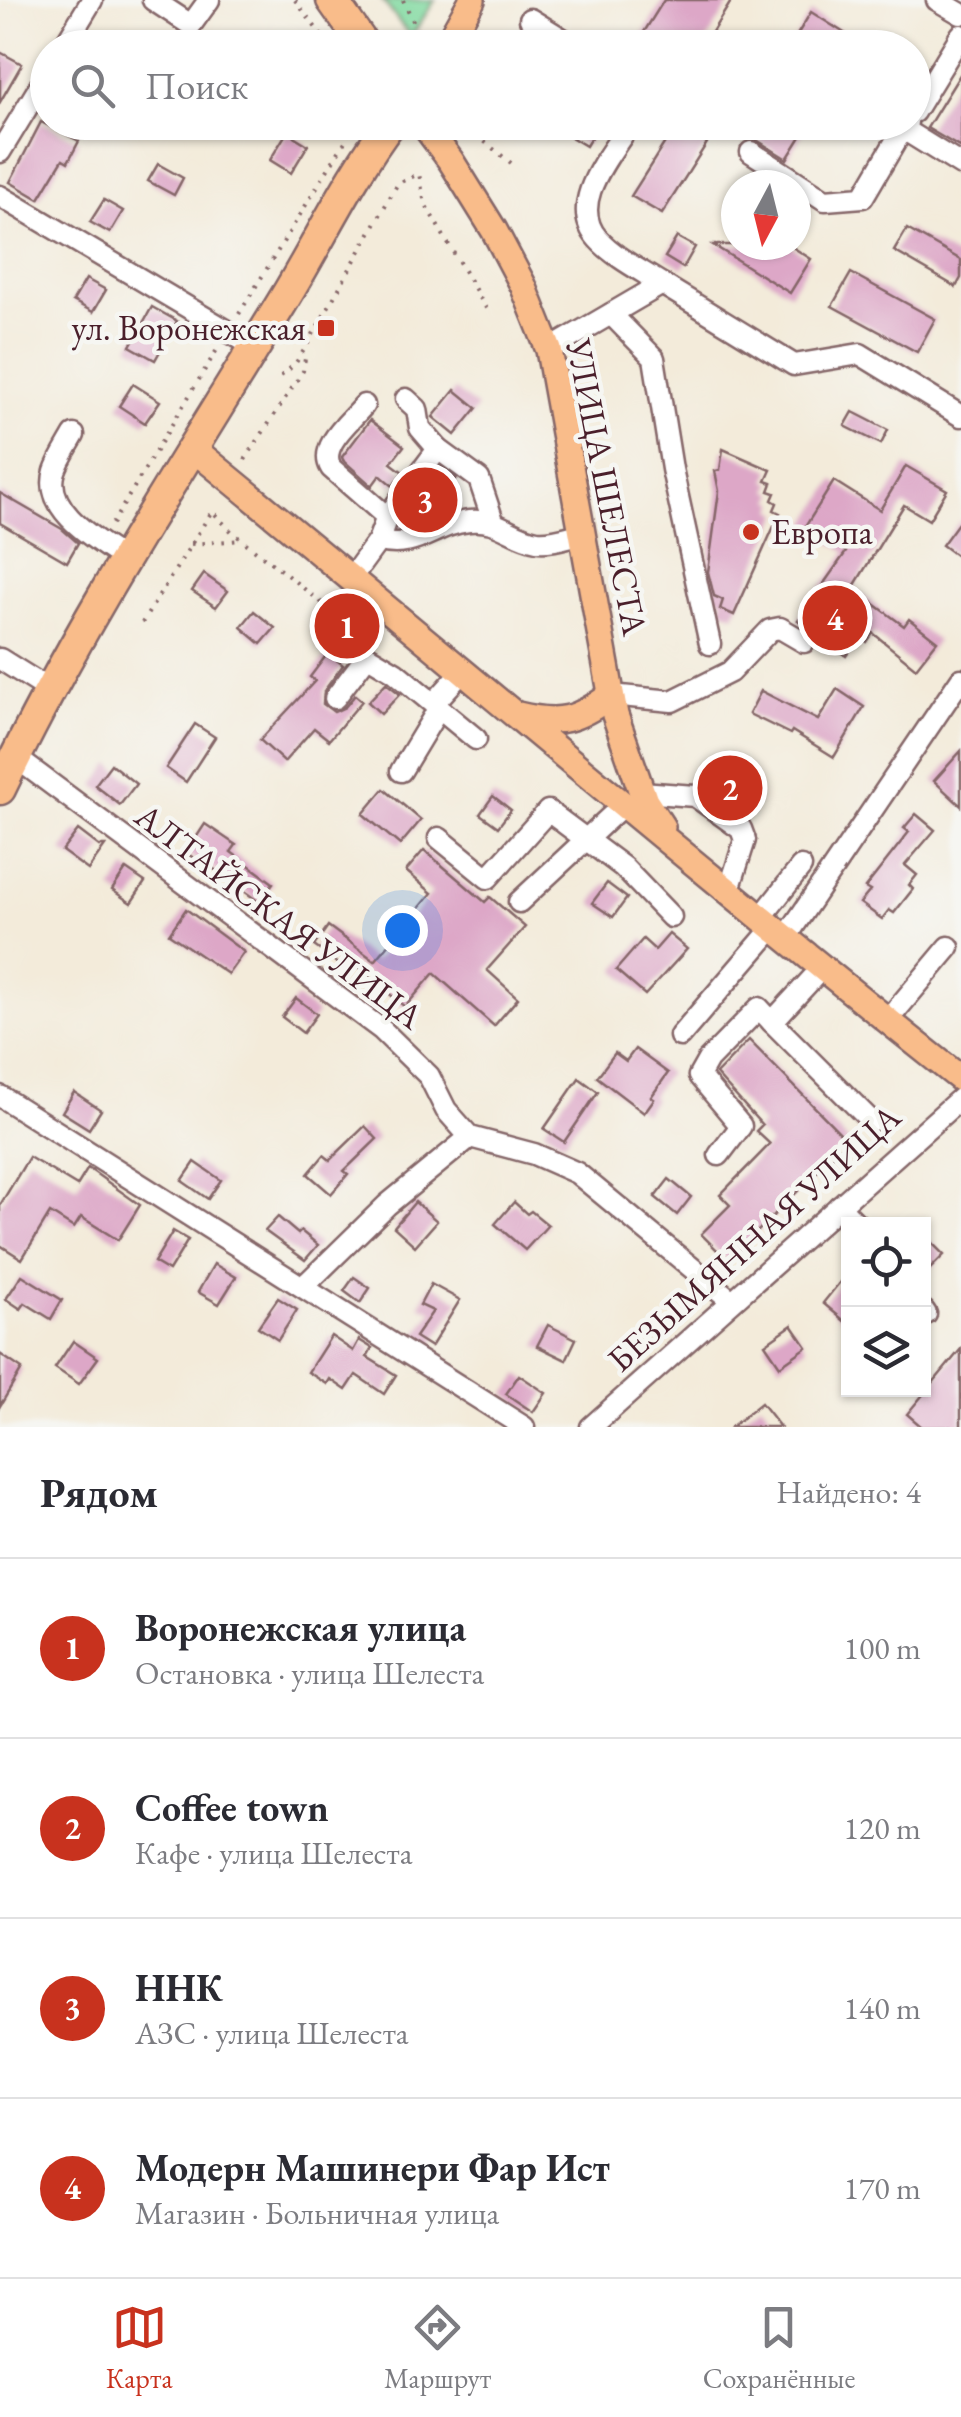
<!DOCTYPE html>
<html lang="ru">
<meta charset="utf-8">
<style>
:root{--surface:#fff;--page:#f2f2f3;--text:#2b2b33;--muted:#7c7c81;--line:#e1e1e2;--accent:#c8321e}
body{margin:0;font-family:"EB Garamond",serif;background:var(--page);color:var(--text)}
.controls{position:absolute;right:30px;bottom:30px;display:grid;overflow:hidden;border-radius:0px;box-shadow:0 2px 8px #0004}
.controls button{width:90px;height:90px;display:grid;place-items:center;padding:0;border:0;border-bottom:2px solid var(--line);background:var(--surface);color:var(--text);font:50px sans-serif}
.compass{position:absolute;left:721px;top:170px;width:90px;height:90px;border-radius:50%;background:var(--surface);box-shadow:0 2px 8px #0004;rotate:187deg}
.you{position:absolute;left:402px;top:930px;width:35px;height:35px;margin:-25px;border:8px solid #fff;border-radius:50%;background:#1a73e8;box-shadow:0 0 0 15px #1a73e833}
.badge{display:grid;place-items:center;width:65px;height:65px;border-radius:50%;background:var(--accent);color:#fff;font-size:32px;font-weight:700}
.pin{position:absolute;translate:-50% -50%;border:5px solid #fff;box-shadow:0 2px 10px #0006}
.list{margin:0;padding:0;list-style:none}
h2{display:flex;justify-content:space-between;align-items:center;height:130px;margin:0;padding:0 40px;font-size:42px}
h2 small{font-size:32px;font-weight:400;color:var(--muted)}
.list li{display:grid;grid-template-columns:65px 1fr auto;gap:30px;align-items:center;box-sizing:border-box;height:180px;padding:0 40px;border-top:2px solid var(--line)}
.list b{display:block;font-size:38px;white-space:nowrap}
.list p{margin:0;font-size:32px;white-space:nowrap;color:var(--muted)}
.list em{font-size:32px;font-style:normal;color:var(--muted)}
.icon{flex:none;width:55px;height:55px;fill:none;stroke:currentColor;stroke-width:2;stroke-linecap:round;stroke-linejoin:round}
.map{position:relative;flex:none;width:961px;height:1427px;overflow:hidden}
.search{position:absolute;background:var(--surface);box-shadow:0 2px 8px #0004;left:30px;right:30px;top:30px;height:110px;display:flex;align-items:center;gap:25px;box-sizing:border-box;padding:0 35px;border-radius:55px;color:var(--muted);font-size:38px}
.sheet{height:850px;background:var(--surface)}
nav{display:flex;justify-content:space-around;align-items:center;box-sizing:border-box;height:140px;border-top:2px solid var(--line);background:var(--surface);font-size:28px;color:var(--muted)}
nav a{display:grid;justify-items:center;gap:5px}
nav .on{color:var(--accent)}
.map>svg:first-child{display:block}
</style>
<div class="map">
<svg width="961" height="1427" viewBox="0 0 961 1427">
<rect width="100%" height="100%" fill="#f6f6f2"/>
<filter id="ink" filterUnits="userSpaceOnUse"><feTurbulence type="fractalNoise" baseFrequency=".01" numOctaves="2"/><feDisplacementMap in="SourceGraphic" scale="20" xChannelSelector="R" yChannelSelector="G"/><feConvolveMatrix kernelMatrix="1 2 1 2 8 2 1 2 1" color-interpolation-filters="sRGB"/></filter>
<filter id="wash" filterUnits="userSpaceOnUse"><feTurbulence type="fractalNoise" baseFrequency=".0048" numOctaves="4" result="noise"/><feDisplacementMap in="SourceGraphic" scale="40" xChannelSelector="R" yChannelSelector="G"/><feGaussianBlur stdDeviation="2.25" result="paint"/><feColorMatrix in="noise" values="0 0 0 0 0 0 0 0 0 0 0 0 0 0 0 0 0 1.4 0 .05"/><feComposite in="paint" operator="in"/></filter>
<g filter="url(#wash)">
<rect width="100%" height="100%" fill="#f3ebda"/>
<path fill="#7fd99f" stroke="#647c65" stroke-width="2.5" d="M 382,0 L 435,0 L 411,37 Z"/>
<g id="blocks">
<g fill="#dda7c7">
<path d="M 664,0 L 732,0 L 702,48 L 634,48 Z"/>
<path d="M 811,12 L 868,48 L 789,48 Z"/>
<path d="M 0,52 L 22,64 L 0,102 Z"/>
<path d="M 961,73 L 961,148 L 927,128 Z"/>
<path d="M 41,122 L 79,141 L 68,162 L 63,159 L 39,199 L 10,182 Z"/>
<path d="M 546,122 L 600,122 L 586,146 Z"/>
<path d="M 728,122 L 810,122 L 787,159 Z"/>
<path d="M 676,125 L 707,143 L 662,214 L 631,196 Z"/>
<path d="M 287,132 L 308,145 L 291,173 L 270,160 Z"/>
<path d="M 158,164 L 183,178 L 174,195 L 148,181 Z"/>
<path d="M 104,200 L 123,211 L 110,233 L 90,222 Z"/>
<path d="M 907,229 L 961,260 L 961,278 L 956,287 L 894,251 Z"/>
<path d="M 677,237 L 695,247 L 683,268 L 665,257 Z"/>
<path d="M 713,245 L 789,245 L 811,259 L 790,293 Z"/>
<path d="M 851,273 L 935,319 L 917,352 L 832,306 Z"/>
<path d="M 86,279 L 106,290 L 93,312 L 73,301 Z"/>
<path d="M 152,307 L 177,321 L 155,360 L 130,346 Z"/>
<path d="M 133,384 L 160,401 L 145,423 L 119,406 Z"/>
<path d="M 455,390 L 477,408 L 455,435 L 433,417 Z"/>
<path d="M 853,412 L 888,430 L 881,444 L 845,426 Z"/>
<path d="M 370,420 L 404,446 L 391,463 L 403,472 L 393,486 L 380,475 L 372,486 L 343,460 L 342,457 Z"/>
<path d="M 723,449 L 771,470 L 766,481 L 772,483 L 769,491 L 775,493 L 772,500 L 777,503 L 774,510 L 780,513 L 734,615 L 720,609 L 723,600 L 714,596 L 708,572 L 719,491 L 715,471 L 720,470 Z"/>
<path d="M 906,466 L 947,490 L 929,520 L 904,505 L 853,588 L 904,626 L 909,619 L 937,641 L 916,668 L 873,633 L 867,642 L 860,636 L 846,656 L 829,644 L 826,648 L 818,642 L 815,633 L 798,620 L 846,552 L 805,527 L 834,481 L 880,510 Z"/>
<path d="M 441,468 L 456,479 L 424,521 L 400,529 L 399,524 Z"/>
<path d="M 0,493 L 62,529 L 78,543 L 67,562 L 0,523 Z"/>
<path d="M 961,519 L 961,559 L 942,545 Z"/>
<path d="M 204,574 L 228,591 L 216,607 L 192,591 Z"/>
<path d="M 254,611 L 275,628 L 261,644 L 241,627 Z"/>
<path d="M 328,653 L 343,665 L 324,691 L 323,704 L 334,712 L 345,707 L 355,695 L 362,701 L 329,740 L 314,728 L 284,762 L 260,740 L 315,681 L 310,677 Z"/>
<path d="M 386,683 L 400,694 L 381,714 L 368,702 Z"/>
<path d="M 837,689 L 864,707 L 834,757 L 792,731 L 790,734 L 749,714 L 761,691 L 818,720 Z"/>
<path d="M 195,724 L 215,737 L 186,782 L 166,768 Z"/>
<path d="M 961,751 L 961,806 L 934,781 Z"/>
<path d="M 111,764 L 136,784 L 120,805 L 95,785 Z"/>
<path d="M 384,789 L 421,820 L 400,845 L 363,814 Z"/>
<path d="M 493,796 L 511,810 L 498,827 L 480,814 Z"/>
<path d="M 916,814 L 935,830 L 905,865 L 917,875 L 909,885 L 913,889 L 894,913 L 889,910 L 882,919 L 860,903 L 870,891 L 865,888 L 909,832 L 904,828 Z"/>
<path d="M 205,824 L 236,845 L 231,852 L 273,883 L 259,902 L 203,861 L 202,863 L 186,853 Z"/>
<path d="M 78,830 L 99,846 L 105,846 L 88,870 L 62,851 Z"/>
<path d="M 424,850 L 485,902 L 490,897 L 525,927 L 487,970 L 518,998 L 494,1026 L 434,973 L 405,1007 L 352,962 L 347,970 L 314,946 L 328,926 L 375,961 L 432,893 L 406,871 Z"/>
<path d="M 126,869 L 145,882 L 131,903 L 112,890 Z"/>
<path d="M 607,883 L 627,898 L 613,917 L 592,903 Z"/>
<path d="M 186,909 L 244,952 L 228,974 L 169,934 Z"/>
<path d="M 669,934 L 687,949 L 645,995 L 616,970 L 643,939 L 655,950 Z"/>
<path d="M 296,998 L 317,1014 L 303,1033 L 282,1017 Z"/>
<path d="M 749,1040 L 848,1141 L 728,1261 L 701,1234 L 730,1205 L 720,1195 L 770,1144 L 756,1131 L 762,1125 L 716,1074 Z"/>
<path d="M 635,1049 L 668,1073 L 651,1097 L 654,1099 L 644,1113 L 597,1077 L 615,1053 L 626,1061 Z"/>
<path d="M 579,1078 L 598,1092 L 564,1142 L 544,1129 Z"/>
<path d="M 74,1092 L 101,1110 L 89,1129 L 62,1112 Z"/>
<path d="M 365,1126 L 377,1139 L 344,1171 L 348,1174 L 331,1194 L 308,1174 L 324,1155 L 330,1160 Z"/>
<path d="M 29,1157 L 77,1186 L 88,1168 L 140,1205 L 118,1240 L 81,1217 L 74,1228 L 50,1213 L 22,1259 L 0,1245 L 0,1205 Z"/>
<path d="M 195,1162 L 221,1180 L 208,1199 L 182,1181 Z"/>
<path d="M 669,1179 L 691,1197 L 677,1215 L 655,1197 Z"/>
<path d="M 415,1202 L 437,1221 L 415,1246 L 394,1227 Z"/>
<path d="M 514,1202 L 527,1214 L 531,1211 L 548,1225 L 525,1250 L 495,1224 Z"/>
<path d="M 278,1217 L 298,1234 L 301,1231 L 318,1245 L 305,1260 L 265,1231 Z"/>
<path d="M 173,1231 L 188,1240 L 169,1271 L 154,1262 Z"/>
<path d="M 924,1235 L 944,1255 L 924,1275 Z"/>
<path d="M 214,1264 L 236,1277 L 219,1304 L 198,1292 Z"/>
<path d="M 848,1272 L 848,1324 L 823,1303 Z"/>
<path d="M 22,1275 L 62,1300 L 51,1319 L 25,1303 L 21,1309 L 6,1299 Z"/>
<path d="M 354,1277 L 370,1288 L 360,1303 L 344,1291 Z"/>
<path d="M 431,1284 L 460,1300 L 431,1347 L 415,1337 L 433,1311 L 420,1305 Z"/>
<path d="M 278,1298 L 297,1310 L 278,1340 L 258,1327 Z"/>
<path d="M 548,1325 L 576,1339 L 566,1360 L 537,1346 Z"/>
<path d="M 792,1325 L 807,1347 L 780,1366 L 765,1344 Z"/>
<path d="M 331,1336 L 353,1351 L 359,1340 L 372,1348 L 367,1357 L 396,1375 L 384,1394 L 356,1375 L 346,1390 L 330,1379 L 327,1384 L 308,1372 Z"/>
<path d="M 73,1341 L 98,1358 L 79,1384 L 55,1368 Z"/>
<path d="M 961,1349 L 961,1427 L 922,1427 L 907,1414 Z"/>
<path d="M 0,1354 L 22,1369 L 0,1406 Z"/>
<path d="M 519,1375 L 546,1393 L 533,1412 L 506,1394 Z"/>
<path d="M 761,1403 L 780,1427 L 731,1427 Z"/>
</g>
</g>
</g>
<g filter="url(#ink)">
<use href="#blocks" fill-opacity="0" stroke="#856668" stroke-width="2.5"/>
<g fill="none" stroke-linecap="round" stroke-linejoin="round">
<defs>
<g id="minor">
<path d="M 153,0 L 191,25 L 209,0"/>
<path d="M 937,0 L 961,14"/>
<path d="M 530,19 L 577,48"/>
<path d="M 63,48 L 92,0"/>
<path d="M 914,112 L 961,35"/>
<path d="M 631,122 C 611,155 566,203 598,239 C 614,257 642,271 662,284"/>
<path d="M 903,129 L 961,165"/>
<path d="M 0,152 L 48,73"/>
<path d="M 751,152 L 825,200 L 863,197 L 907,122"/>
<path d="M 0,196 L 253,346"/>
<path d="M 611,314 L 654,358 L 672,469 L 710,644"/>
<path d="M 549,350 L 662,284 L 794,365 L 860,354 L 961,416"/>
<path d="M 406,399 L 417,409 L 420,428 L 438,449"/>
<path d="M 364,405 C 350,422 318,446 331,468 L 387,517"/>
<path d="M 74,435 C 68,446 59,459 55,471 C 42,511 100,542 126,560"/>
<path d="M 378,541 C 420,550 431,525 469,521 C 500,518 511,537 537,541 C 551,543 570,536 584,533"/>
<path d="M 351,578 L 378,541 L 387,517 L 438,449 L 479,479 L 493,521"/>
<path d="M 353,647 L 395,672 L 476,739"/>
<path d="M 0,659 L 51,691"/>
<path d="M 611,695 L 672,701 L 730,672 L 770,630 L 780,628 L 804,642"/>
<path d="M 335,698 L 367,656"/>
<path d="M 434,703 L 464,670"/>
<path d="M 15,757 L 382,1030 L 429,1076 L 446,1110 L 470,1137 L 534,1154 L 577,1173 L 732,1301"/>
<path d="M 401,771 L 439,708"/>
<path d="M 641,792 L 695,796 L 741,829 L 745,840 L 728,893"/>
<path d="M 439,838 L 488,878 L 548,811 L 623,867 L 671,917"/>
<path d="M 519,902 L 623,805"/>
<path d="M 760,919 L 801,867"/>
<path d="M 785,939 L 961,679"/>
<path d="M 821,969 L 772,1022 L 871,1121"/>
<path d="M 887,1021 L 949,947"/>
<path d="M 680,1036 L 772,929"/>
<path d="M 0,1096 L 524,1427"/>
<path d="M 719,1155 L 741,1126 L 699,1076 L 708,1060 L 759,1008 L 772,1022"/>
<path d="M 839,1206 L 857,1224"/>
<path d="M 304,1286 L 387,1205 L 470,1137"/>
<path d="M 924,1311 L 926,1314"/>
<path d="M 591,1427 L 961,1098"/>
</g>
<g id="major">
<path d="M 445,48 L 472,0"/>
<path d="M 422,122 L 451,161 L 494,230 L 523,285 L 549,350 L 615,715 L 645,801 L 662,827"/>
<path d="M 191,447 C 448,657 701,873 961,1079"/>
<path d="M 518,715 C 560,725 576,721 611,695"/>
</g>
<g id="highway">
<path d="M 332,0 L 366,48"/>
<path d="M 0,789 C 83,615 190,455 289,291 C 323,234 351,175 391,122"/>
</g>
</defs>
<use href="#minor" stroke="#856668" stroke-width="25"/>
<use href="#major" stroke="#856668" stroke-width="30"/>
<use href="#highway" stroke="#856668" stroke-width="35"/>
<g stroke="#856668" stroke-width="4" stroke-dasharray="2.5 8" stroke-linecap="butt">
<path d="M 295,0 L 331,48"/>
<path d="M 403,0 L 417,29"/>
<path d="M 477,48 L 486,24"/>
<path d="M 460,122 L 516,167"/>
<path d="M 239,314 L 349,135"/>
<path d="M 281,376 L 295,364 L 306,347 L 398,183 L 419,174 L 425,204 L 490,315"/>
<path d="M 245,460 L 303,371 L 306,352"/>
<path d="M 112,524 L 218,348"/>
<path d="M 191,544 L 241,540"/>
<path d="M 142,623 L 212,511 L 232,532 L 354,628"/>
</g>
<use href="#minor" stroke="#fff" stroke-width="20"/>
<use href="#major" stroke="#f9bc8a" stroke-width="25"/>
<use href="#highway" stroke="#f9bc8a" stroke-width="30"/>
</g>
</g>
<g fill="#c8321e" stroke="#f6f6f2" stroke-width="4">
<rect x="316" y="318" width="20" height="20" rx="5"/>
<circle cx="751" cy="532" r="10"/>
</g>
<g text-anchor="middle" stroke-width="9" stroke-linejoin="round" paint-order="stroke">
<g font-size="35" fill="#4a1f2b" stroke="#f6f6f2" text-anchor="end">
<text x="306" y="340">ул. Воронежская</text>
<text x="771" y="544" text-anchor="start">Европа</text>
</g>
<g font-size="35" fill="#4a1f2b" stroke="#f6f6f2">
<text transform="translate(607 487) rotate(79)" y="12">УЛИЦА ШЕЛЕСТА</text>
<text transform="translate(279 916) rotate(37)" y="12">АЛТАЙСКАЯ УЛИЦА</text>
<text transform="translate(754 1238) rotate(-42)" y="12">БЕЗЫМЯННАЯ УЛИЦА</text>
</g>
</g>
</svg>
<div class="controls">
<button><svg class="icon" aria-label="locate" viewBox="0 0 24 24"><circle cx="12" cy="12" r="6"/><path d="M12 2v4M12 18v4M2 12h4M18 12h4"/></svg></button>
<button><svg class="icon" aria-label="layers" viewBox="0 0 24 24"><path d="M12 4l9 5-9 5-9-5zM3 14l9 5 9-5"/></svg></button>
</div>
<svg class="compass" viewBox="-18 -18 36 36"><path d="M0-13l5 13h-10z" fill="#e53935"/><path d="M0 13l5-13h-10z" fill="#7c7c81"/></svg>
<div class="you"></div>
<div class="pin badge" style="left:347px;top:626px">1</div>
<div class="pin badge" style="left:730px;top:788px">2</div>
<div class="pin badge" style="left:425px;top:500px">3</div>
<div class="pin badge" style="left:835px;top:618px">4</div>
<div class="search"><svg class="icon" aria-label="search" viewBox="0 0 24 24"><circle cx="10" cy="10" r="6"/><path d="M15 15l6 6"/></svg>Поиск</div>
</div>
<section class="sheet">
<h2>Рядом<small>Найдено: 4</small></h2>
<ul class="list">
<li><span class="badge">1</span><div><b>Воронежская улица</b><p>Остановка · улица Шелеста</p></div><em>100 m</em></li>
<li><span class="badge">2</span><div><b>Coffee town</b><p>Кафе · улица Шелеста</p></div><em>120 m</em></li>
<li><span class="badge">3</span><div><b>ННК</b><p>АЗС · улица Шелеста</p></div><em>140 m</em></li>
<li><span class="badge">4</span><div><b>Модерн Машинери Фар Ист</b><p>Магазин · Больничная улица</p></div><em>170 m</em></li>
</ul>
</section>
<nav>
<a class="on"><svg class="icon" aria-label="map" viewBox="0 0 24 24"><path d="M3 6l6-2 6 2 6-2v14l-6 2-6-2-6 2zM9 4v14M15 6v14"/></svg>Карта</a>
<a><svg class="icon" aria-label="directions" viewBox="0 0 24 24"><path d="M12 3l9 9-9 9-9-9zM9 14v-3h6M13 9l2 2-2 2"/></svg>Маршрут</a>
<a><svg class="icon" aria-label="saved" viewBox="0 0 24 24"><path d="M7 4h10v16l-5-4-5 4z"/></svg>Сохранённые</a>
</nav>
